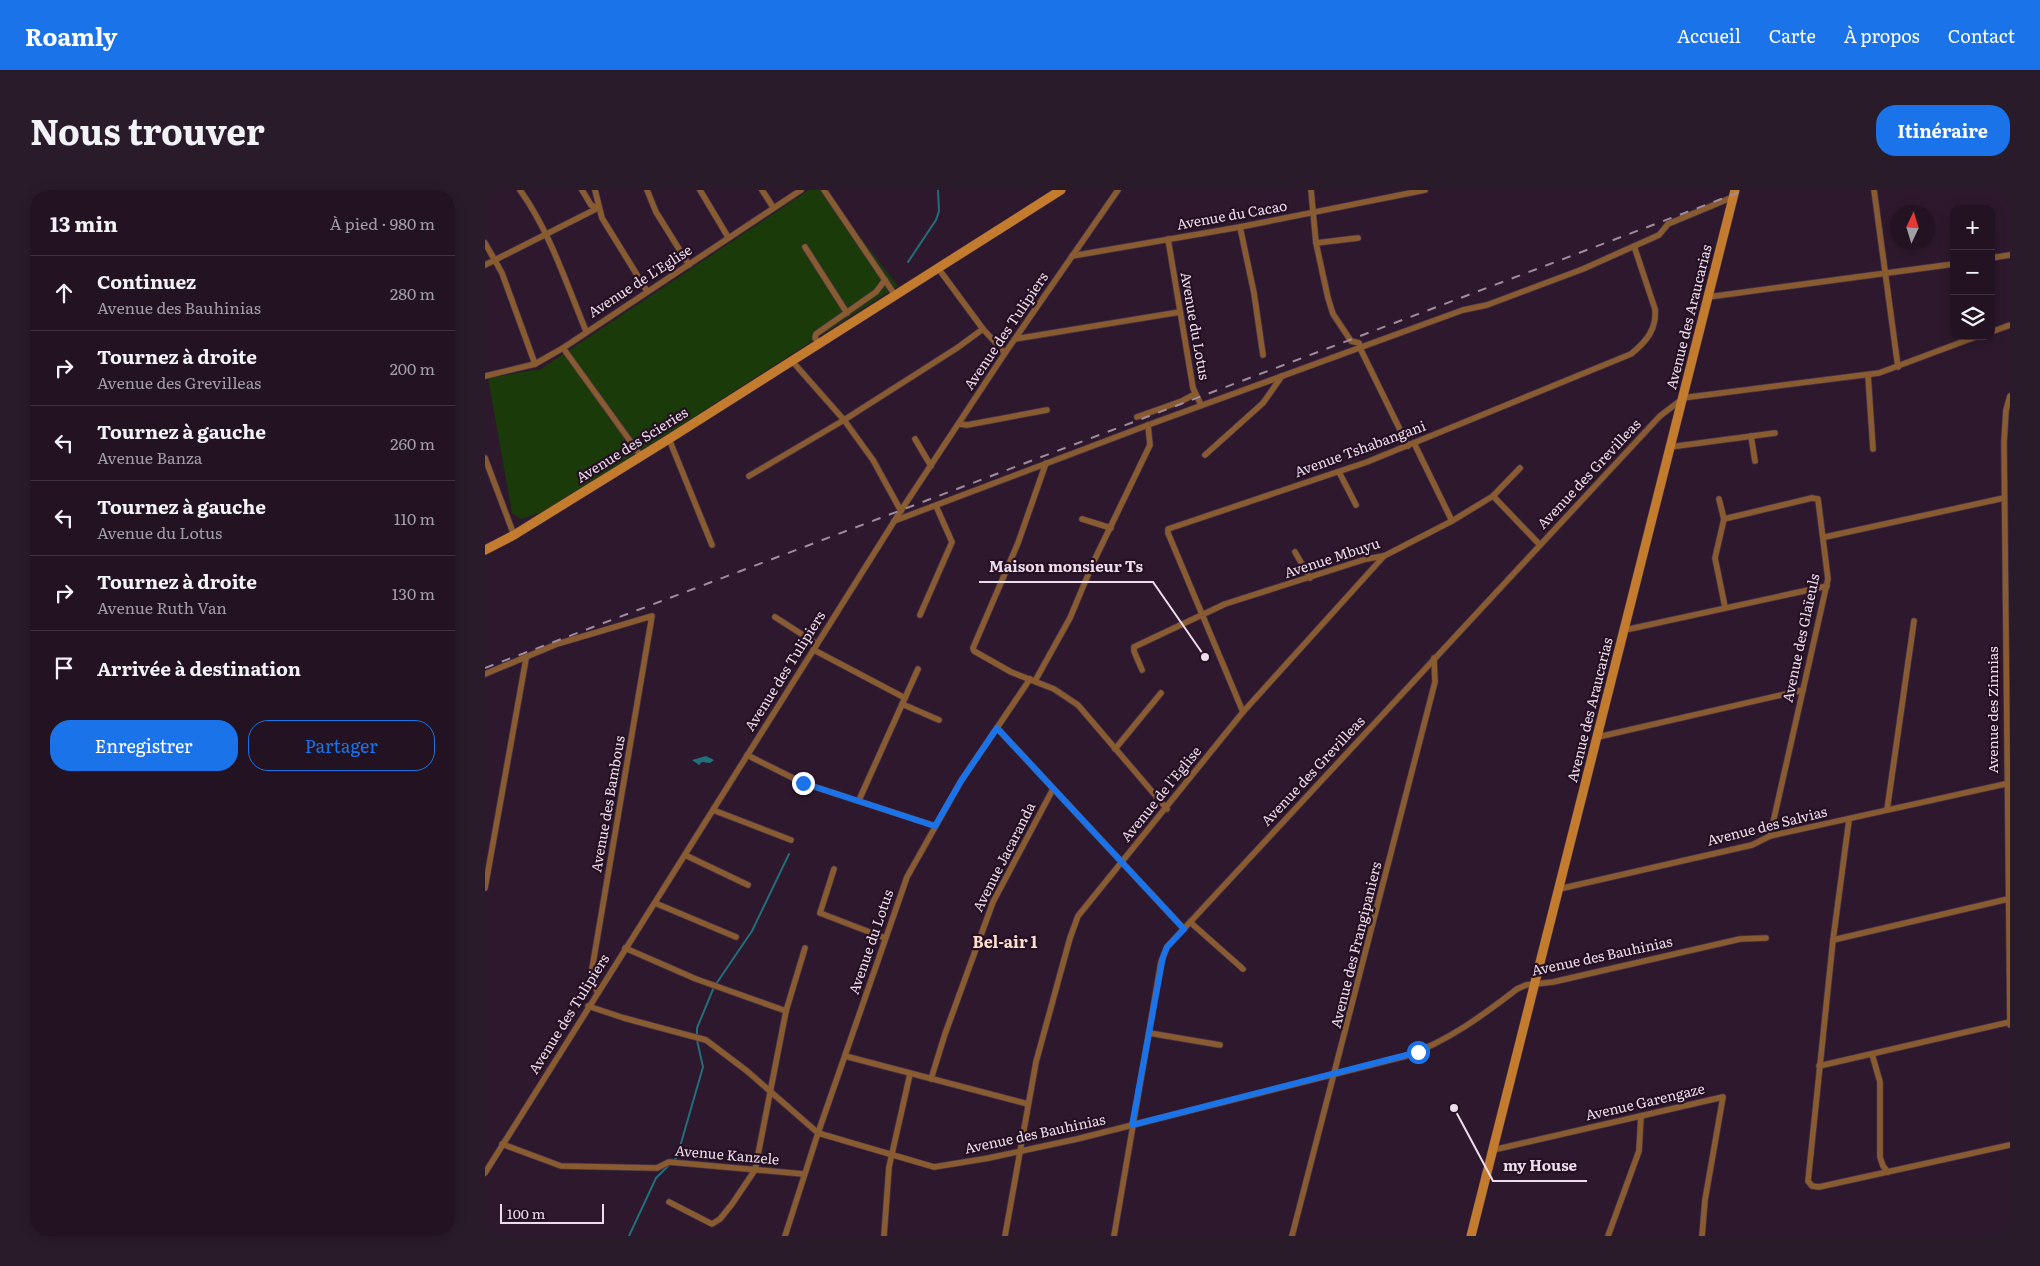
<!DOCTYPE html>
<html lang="fr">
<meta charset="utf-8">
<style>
:root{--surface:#221222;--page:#2a1b2a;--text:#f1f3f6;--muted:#a29ea5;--line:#3f3240;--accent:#1a73e8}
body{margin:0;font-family:Literata,serif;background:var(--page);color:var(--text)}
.controls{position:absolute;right:15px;top:15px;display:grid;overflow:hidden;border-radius:10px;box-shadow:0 2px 12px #0003}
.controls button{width:45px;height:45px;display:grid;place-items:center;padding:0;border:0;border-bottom:1px solid var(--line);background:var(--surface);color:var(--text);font:25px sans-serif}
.compass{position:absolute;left:1405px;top:15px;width:45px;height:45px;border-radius:50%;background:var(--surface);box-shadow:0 2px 12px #0003;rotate:4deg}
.scale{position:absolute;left:15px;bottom:12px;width:104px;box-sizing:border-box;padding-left:5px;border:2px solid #ecddeb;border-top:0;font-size:14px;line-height:18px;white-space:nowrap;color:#ecddeb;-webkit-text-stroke:4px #240f23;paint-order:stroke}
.stop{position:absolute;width:15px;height:15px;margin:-11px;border:4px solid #1a73e8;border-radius:50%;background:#fff}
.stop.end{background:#1a73e8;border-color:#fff;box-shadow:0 1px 5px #0008}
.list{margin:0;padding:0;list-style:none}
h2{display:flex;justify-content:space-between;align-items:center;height:65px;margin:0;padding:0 20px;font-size:21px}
h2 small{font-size:16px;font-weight:400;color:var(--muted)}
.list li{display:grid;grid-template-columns:32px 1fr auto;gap:15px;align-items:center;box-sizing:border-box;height:75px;padding:0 20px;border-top:1px solid var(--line)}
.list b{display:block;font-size:19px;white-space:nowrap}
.list p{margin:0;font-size:16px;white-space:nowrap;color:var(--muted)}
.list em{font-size:16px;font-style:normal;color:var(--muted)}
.actions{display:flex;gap:10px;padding:15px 20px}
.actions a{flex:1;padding:11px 0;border:1px solid var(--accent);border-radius:20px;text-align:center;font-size:18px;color:var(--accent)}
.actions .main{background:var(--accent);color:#fff}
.icon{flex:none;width:28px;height:28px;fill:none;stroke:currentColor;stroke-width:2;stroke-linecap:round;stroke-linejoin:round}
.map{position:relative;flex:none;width:1525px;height:1046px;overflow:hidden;border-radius:20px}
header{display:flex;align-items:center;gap:30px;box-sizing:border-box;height:70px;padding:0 25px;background:var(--accent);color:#fff}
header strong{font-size:24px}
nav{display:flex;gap:28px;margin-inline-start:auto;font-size:18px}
.intro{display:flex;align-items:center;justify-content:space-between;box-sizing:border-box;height:120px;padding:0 30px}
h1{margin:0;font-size:35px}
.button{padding:12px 22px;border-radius:20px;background:var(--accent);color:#fff;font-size:18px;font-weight:700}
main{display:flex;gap:30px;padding:0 30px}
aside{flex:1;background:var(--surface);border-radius:20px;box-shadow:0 2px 12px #0003}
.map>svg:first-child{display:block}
</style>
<header>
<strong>Roamly</strong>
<nav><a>Accueil</a><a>Carte</a><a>À propos</a><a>Contact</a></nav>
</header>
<div class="intro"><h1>Nous trouver</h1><a class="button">Itinéraire</a></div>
<main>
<aside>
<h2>13 min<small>À pied · 980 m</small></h2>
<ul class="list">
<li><svg class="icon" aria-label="ahead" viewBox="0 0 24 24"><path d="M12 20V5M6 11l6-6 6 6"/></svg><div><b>Continuez</b><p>Avenue des Bauhinias</p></div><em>280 m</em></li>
<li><svg class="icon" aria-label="right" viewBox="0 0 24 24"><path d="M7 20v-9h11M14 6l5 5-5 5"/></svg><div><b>Tournez à droite</b><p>Avenue des Grevilleas</p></div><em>200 m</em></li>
<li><svg class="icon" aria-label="left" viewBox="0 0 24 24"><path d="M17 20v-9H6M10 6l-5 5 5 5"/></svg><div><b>Tournez à gauche</b><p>Avenue Banza</p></div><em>260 m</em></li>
<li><svg class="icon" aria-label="left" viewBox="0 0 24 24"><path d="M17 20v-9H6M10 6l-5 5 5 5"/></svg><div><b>Tournez à gauche</b><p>Avenue du Lotus</p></div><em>110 m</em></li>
<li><svg class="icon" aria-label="right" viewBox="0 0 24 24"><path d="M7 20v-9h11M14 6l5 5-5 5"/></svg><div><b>Tournez à droite</b><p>Avenue Ruth Van</p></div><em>130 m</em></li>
<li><svg class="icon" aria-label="arrive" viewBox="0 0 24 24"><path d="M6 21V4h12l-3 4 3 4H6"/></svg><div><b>Arrivée à destination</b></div></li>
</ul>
<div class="actions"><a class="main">Enregistrer</a><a>Partager</a></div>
</aside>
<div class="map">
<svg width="1525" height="1046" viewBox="0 0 1525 1046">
<rect width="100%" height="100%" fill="#2e182d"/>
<path fill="#1a3a09" d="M 324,0 L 339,0 L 413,96 L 64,320 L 36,329 L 27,323 L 3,188 L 56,179 Z"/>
<path fill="#216f7b" d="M 221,566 L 229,570 L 225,573 L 217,572 L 214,575 L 207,570 Z"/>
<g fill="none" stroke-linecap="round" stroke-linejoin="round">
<g stroke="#216f7b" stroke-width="2">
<path d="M 423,72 L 451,30 L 454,21 L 453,0"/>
<path d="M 212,845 L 212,838 L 229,797 L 267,741 L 304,664"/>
<path d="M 144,1046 L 171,988 L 192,967 L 218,877 L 212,850"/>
</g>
<defs>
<g id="street">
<path d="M 35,0 C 65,42 81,93 101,141"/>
<path d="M 97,0 L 106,15 L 113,18"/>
<path d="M 110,0 L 117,28 L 162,101"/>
<path d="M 162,0 L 171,22 L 204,75"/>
<path d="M 215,0 L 243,47"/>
<path d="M 277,0 L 288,17"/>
<path d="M 339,0 L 410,105"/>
<path d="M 826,0 L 831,53 L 843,108 L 848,124 L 866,151 L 874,153 L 876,157"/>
<path d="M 1389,0 L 1413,177"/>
<path d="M 755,37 L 769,103 L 778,165"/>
<path d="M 683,49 L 708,198 L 716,215"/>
<path d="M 0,53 L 17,83 L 50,174"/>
<path d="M 831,53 L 873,48"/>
<path d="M 320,57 L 362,123"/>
<path d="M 587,66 L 755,37 L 940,0"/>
<path d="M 1506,68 L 1525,65"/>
<path d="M 0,75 L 113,18"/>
<path d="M 453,78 L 498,139 L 520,163"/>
<path d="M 1223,107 L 1469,74"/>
<path d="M 1506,142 L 1525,135"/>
<path d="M 530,149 L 695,122"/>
<path d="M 334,154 L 330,148 L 331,144 L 391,102 L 400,90"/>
<path d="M 78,158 L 156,266"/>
<path d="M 875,158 L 923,256"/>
<path d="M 307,171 L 359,230 L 388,270 L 416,321"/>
<path d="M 1383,185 L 1388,259"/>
<path d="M 0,186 L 50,174 L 78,158 L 316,0"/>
<path d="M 1525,206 L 1521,220 L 1519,252 L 1525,835"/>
<path d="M 1197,208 L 1394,183 L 1493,146"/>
<path d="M 652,227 L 697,211 L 710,204"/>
<path d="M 474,234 L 482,235 L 562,220"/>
<path d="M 1266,246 L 1270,271"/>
<path d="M 184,249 L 227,355"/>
<path d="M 430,249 L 446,276"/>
<path d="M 929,253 L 967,331"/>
<path d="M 1185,257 L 1290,243"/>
<path d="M 720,265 L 778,213 L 797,186"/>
<path d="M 0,268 L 29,345"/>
<path d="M 561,273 L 533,353 L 488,458 L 489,461 L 526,482 L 569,499 L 593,515 L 682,619"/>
<path d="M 854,282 L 871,315"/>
<path d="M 264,286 L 359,230 L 472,158 L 498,139"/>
<path d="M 1008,306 L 1055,355"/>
<path d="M 1234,309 L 1239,329"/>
<path d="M 597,329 L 626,338"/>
<path d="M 409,331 L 663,235 L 978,120 L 1002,115 L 1098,79 L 1174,45 L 1183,34 L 1248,7"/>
<path d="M 1340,347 L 1519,308"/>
<path d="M 810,362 L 825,388"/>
<path d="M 1240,417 L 1230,368 L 1239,329 L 1327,308 L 1333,309 L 1343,389 L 1285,646"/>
<path d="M 435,425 L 467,352 L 451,316"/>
<path d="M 290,427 L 332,454"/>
<path d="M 1140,440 L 1342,396"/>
<path d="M 329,460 L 420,508"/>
<path d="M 657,480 L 649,461 L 649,457 L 740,414 L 881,369 L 899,366 L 967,331 L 1008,306 L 1035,278"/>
<path d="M 0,484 L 72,454 L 167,426 L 107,779 L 112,802"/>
<path d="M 550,491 L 585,428 L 608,373 L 665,255 L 663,235"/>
<path d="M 417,514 L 454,530"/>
<path d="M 758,522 L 683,343 L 683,339 L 882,272 L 1146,164 C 1161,152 1172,139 1170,119 L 1149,56"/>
<path d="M 512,538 L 699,739"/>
<path d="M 1113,547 L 1318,500"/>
<path d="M 630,559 L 676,503"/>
<path d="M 262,565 L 318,593 L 450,636"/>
<path d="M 374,610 L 433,479"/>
<path d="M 228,620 L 306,650"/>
<path d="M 1402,620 L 1429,431"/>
<path d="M 1364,630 L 1348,750 L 1323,991 L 1327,996 L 1334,997 L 1525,955"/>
<path d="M 200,665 L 263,695"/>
<path d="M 349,679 L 335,723 L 400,748"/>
<path d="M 0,698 L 41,469"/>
<path d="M 1074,699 L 1267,655 L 1285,646 L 1525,593"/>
<path d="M 170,713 L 251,747"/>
<path d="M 705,732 L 758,779"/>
<path d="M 1348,750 L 1523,709"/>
<path d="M 140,758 L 211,789 L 301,821"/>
<path d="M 103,816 L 139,828 L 221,850 L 262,881 L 333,943 L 449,977 L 504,968 L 592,949 L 921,866 C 963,851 997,826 1032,799 L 1041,795 L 1068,792 L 1255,749 L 1281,748"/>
<path d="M 664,843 L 735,855"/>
<path d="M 1387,864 L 1395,892 L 1395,967 L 1398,976 L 1403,982"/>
<path d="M 360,866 L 543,914"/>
<path d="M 1334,876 L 1525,832"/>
<path d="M 446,889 L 460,844 L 508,712 L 568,599"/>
<path d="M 17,954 L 76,976 L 172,978 L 184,972 L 319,984"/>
<path d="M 1008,960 L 1238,907 L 1220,1010 L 1217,1046"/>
<path d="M 0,983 L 415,322 L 520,163 L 633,0"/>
<path d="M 184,1012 L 227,1034 L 235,1029 L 247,1014 L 270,980 L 301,821 L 320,758"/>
<path d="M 300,1046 L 333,943 L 422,687 L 476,591 L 545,489"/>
<path d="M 399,1046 L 404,977 L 425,884"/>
<path d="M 520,1046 L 551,872 L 585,748 L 593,726 L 758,522 L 899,366"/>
<path d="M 629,1046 L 676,772 L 682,757 L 1175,226 L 1196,210"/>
<path d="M 807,1046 L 950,492 L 949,468"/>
<path d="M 1123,1046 L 1154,961 L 1156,926"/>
</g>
<g id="secondary">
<path d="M 0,360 L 29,345 L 184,249 L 576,0"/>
<path d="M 986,1046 L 1250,0"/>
</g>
</defs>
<use href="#street" stroke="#493448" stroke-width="7"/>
<use href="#secondary" stroke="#493448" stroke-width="10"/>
<use href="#street" stroke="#885b30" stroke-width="5.5"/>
<use href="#secondary" stroke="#c37b2e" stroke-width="9"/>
<path stroke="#9f8d9e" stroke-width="2" stroke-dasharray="9 9" stroke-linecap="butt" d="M 0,478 L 1260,0"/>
</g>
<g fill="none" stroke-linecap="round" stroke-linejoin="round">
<path stroke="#1a73e8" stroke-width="6" d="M 318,593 L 450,636 L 476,591 L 512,538 L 699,739 L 682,757 L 678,767 L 647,935 L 933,862"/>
</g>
<g text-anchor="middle" stroke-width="4.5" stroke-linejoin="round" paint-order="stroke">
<g font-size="14" fill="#ecddeb" stroke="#240f23">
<text transform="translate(747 25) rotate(-10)" y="5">Avenue du Cacao</text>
<text transform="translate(155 91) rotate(-33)" y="5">Avenue de L'Eglise</text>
<text transform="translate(1204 127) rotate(-76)" y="5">Avenue des Araucarias</text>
<text transform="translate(710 136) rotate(80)" y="5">Avenue du Lotus</text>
<text transform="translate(521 141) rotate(-56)" y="5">Avenue des Tulipiers</text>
<text transform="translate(147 255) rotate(-32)" y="5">Avenue des Scieries</text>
<text transform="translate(875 259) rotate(-20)" y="5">Avenue Tshabangani</text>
<text transform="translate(1104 284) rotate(-47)" y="5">Avenue des Grevilleas</text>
<text transform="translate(847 368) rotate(-18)" y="5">Avenue Mbuyu</text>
<text transform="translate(1316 448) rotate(-78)" y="5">Avenue des Glaïeuls</text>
<text transform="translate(300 481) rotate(-58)" y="5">Avenue des Tulipiers</text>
<text transform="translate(1105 520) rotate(-76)" y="5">Avenue des Araucarias</text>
<text transform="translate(1508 520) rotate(-90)" y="5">Avenue des Zinnias</text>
<text transform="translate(828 581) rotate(-47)" y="5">Avenue des Grevilleas</text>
<text transform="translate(676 604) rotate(-51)" y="5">Avenue de l'Eglise</text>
<text transform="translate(123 614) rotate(-80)" y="5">Avenue des Bambous</text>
<text transform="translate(1282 636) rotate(-14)" y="5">Avenue des Salvias</text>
<text transform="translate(519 667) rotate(-63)" y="5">Avenue Jacaranda</text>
<text transform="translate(386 752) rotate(-71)" y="5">Avenue du Lotus</text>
<text transform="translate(871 755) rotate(-76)" y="5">Avenue des Frangipaniers</text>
<text transform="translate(1117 766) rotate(-12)" y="5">Avenue des Bauhinias</text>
<text transform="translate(84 824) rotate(-58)" y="5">Avenue des Tulipiers</text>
<text transform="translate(1160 912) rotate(-13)" y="5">Avenue Garengaze</text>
<text transform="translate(550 944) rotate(-12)" y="5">Avenue des Bauhinias</text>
<text transform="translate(242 965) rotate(5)" y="5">Avenue Kanzele</text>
</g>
<g font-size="16" font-weight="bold" fill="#fbdecc" stroke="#240f23">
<text x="520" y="758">Bel-air 1</text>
</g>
</g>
<path fill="none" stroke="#ecddeb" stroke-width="2" d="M720 467L668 392H494M969 918L1008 991H1102"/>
<g fill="#ecddeb" stroke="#240f23" stroke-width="2">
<circle cx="720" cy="467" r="5"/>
<circle cx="969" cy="918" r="5"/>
</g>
<g font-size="15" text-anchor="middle" font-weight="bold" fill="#ecddeb" stroke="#240f23" stroke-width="4.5" stroke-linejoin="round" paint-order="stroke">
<text x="581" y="382">Maison monsieur Ts</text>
<text x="1055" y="981">my House</text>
</g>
</svg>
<div class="controls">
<button>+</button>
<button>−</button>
<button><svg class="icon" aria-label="layers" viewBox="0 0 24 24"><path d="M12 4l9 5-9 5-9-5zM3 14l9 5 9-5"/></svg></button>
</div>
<svg class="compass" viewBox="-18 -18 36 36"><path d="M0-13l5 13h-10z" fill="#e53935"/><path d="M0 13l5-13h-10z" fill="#a29ea5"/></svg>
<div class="scale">100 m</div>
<div class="stop" style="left:933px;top:862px"></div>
<div class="stop end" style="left:318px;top:593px"></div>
</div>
</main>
